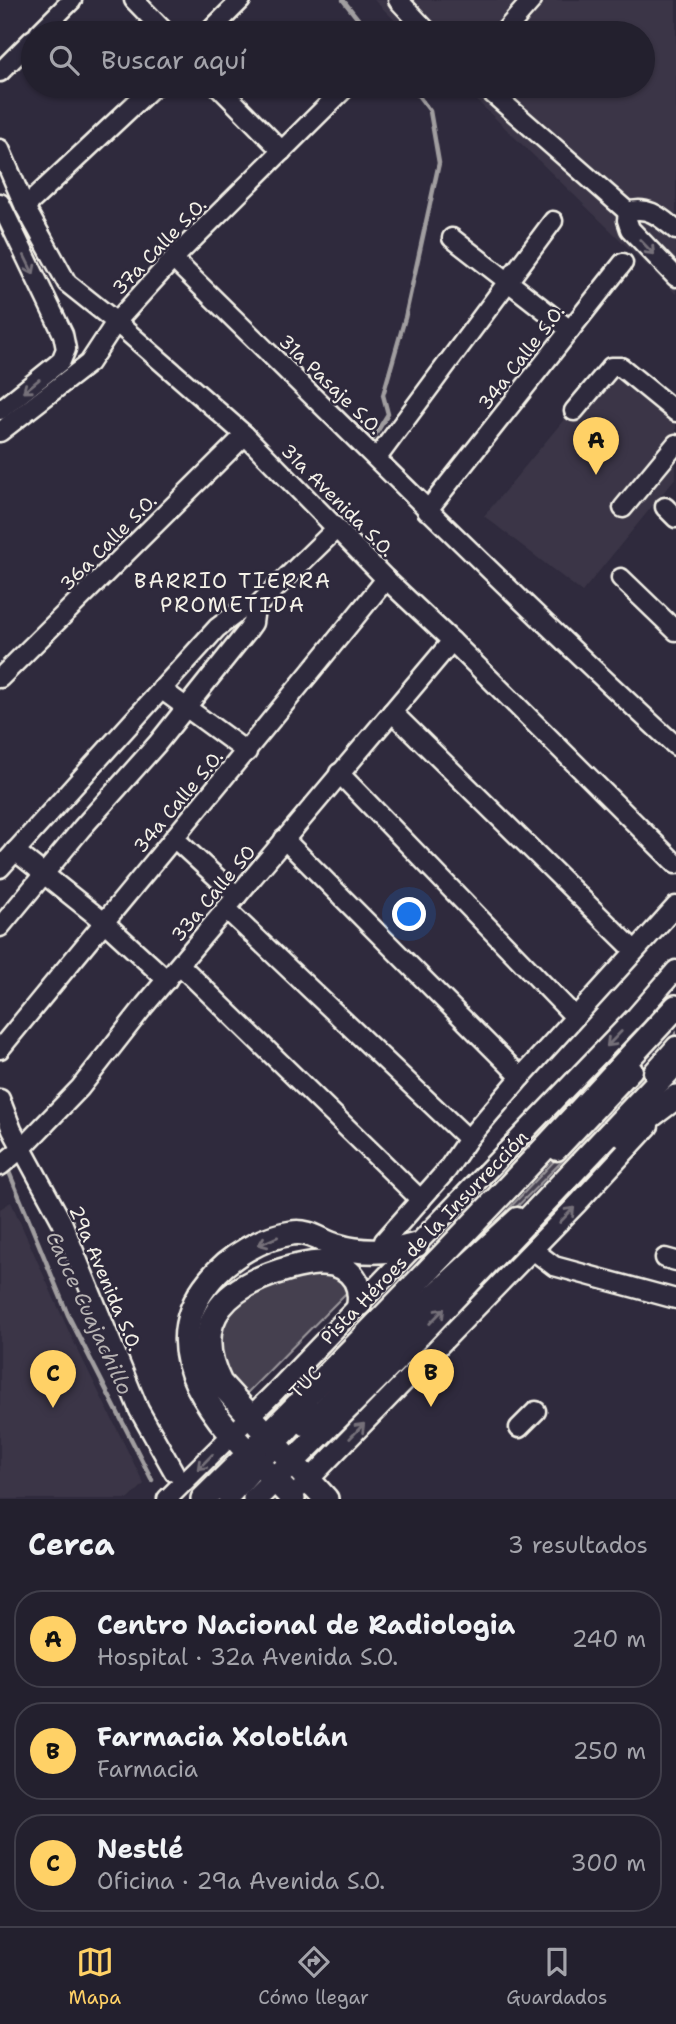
<!DOCTYPE html>
<html lang="es">
<meta charset="utf-8">
<style>
:root{--surface:#23202e;--page:#2b2836;--text:#f1f3f6;--muted:#a3a3aa;--line:#403e4a;--accent:#ffd166}
body{margin:0;font-family:"Shantell Sans",sans-serif;background:var(--page);color:var(--text)}
.you{position:absolute;left:410px;top:915px;width:24px;height:24px;margin:-18px;border:5px solid #fff;border-radius:50%;background:#1a73e8;box-shadow:0 0 0 10px #1a73e833}
.badge{display:grid;place-items:center;width:46px;height:46px;border-radius:50%;background:var(--accent);color:#111;font-size:23px;font-weight:700}
.pin{position:absolute;translate:-50% -58px;filter:drop-shadow(0 2px 4px #0008)}
.pin::after{content:'';position:absolute;top:37px;width:24px;height:21px;background:inherit;clip-path:polygon(0 0,100% 0,50% 100%)}
.list{margin:0;padding:0;list-style:none}
h2{display:flex;justify-content:space-between;align-items:center;height:91px;margin:0;padding:0 28px;font-size:30px}
h2 small{font-size:23px;font-weight:400;color:var(--muted)}
.list li{display:grid;grid-template-columns:46px 1fr auto;gap:21px;align-items:center;box-sizing:border-box;height:98px;margin:0 14px 14px;padding:0 14px;border:2px solid var(--line);border-radius:28px}
.list b{display:block;font-size:26px;white-space:nowrap}
.list p{margin:0;font-size:23px;white-space:nowrap;color:var(--muted)}
.list em{font-size:23px;font-style:normal;color:var(--muted)}
.icon{flex:none;width:38px;height:38px;fill:none;stroke:currentColor;stroke-width:2;stroke-linecap:round;stroke-linejoin:round}
.map{position:relative;flex:none;width:676px;height:1499px;overflow:hidden}
.search{position:absolute;background:var(--surface);box-shadow:0 2px 5px #0004;left:21px;right:21px;top:21px;height:77px;display:flex;align-items:center;gap:18px;box-sizing:border-box;padding:0 24px;border-radius:38px;color:var(--muted);font-size:26px}
.sheet{height:427px;background:var(--surface)}
nav{display:flex;justify-content:space-around;align-items:center;box-sizing:border-box;height:98px;border-top:2px solid var(--line);background:var(--surface);font-size:19px;color:var(--muted)}
nav a{display:grid;justify-items:center;gap:4px}
nav .on{color:var(--accent)}
.map>svg:first-child{display:block}
</style>
<div class="map">
<svg width="676" height="1499" viewBox="0 0 676 1499">
<rect width="100%" height="100%" fill="#2f2a3d"/>
<filter id="ink" filterUnits="userSpaceOnUse"><feTurbulence type="fractalNoise" baseFrequency=".0143" numOctaves="2"/><feDisplacementMap in="SourceGraphic" scale="14" xChannelSelector="R" yChannelSelector="G"/><feConvolveMatrix kernelMatrix="1 2 1 2 8 2 1 2 1" color-interpolation-filters="sRGB"/></filter>
<g filter="url(#ink)">
<g fill="#3b3647">
<path d="M 374,0 L 676,0 L 676,294 L 462,86 L 643,86 L 643,33 L 408,33 Z"/>
<path d="M 616,357 L 676,404 L 676,477 L 582,592 L 484,516 Z"/>
<path d="M 11,1202 L 69,1332 L 144,1484 L 129,1499 L 0,1499 L 0,1209 Z"/>
</g>
<g fill="#454050" stroke="#9c989c" stroke-width="2">
<path d="M 676,1033 L 676,1041 C 600,1123 524,1203 442,1279 Z"/>
<path d="M 331,1269 L 352,1287 L 243,1397 L 226,1381 L 216,1335 L 219,1325 L 254,1287 Z"/>
</g>
<g fill="none" stroke-linecap="round" stroke-linejoin="round">
<g stroke="#a19ea0" stroke-width="4.5">
<path d="M 343,0 L 369,33"/>
<path d="M 372,440 L 388,414 L 383,395 L 405,318 L 439,163 L 430,111 L 411,86"/>
<path d="M 7,1167 L 68,1315 L 152,1480"/>
</g>
<defs>
<g id="minor">
<path d="M 134,0 L 166,33"/>
<path d="M 398,0 L 429,33"/>
<path d="M 39,33 L 72,0"/>
<path d="M 208,33 L 241,0"/>
<path d="M 503,33 L 532,0"/>
<path d="M 0,72 L 33,39"/>
<path d="M 218,86 L 282,151"/>
<path d="M 484,86 L 628,212"/>
<path d="M 0,149 L 25,207 L 67,283 L 116,322 L 245,435 L 386,579 L 452,641 L 676,864"/>
<path d="M 0,203 L 63,334 L 66,349 L 61,361 L 0,410"/>
<path d="M 25,207 L 154,86"/>
<path d="M 628,212 L 627,220 L 630,229 L 676,277"/>
<path d="M 628,212 C 648,205 661,218 676,230"/>
<path d="M 452,238 L 570,330"/>
<path d="M 173,259 C 340,422 504,588 676,746"/>
<path d="M 574,411 L 611,367 L 621,367 L 676,412"/>
<path d="M 0,432 L 89,363 L 116,322 L 173,259 L 347,86"/>
<path d="M 377,458 L 553,221"/>
<path d="M 665,507 L 676,518"/>
<path d="M 623,508 L 676,444"/>
<path d="M 427,511 L 623,263"/>
<path d="M 621,578 L 676,631"/>
<path d="M 0,678 L 245,435"/>
<path d="M 161,689 L 247,752"/>
<path d="M 392,712 L 635,951"/>
<path d="M 339,773 L 575,1017"/>
<path d="M 174,838 L 237,896"/>
<path d="M 284,839 L 521,1077"/>
<path d="M 15,851 L 104,922 L 167,980"/>
<path d="M 0,868 L 217,628 L 242,609 L 255,608"/>
<path d="M 226,909 L 468,1139"/>
<path d="M 0,927 L 82,828 L 157,744 L 248,630 L 253,623 L 255,608 L 337,528"/>
<path d="M 180,965 L 421,1200"/>
<path d="M 0,1049 C 128,892 259,737 386,579"/>
<path d="M 653,1072 L 676,1046"/>
<path d="M 0,1099 L 12,1130 L 62,1222 L 139,1410 L 174,1472"/>
<path d="M 557,1151 L 633,1070"/>
<path d="M 0,1166 L 22,1148 L 80,1088 L 145,1005 L 452,641"/>
<path d="M 533,1250 L 554,1266 L 676,1299"/>
<path d="M 381,1251 L 384,1241 L 447,1170 L 468,1139 L 521,1077 L 676,906"/>
<path d="M 665,1258 L 676,1261"/>
<path d="M 305,1426 L 426,1301 L 517,1217"/>
<path d="M 519,1428 L 536,1411"/>
<path d="M 302,1487 L 578,1203 L 649,1126"/>
<path d="M 167,1499 L 273,1394 L 636,1016 L 676,970"/>
<path d="M 228,1499 L 309,1408"/>
</g>
<g id="major">
<path d="M 624,1136 L 676,1097"/>
<path d="M 203,1499 C 365,1340 522,1174 676,1007"/>
<path d="M 255,1499 L 393,1362 L 676,1063"/>
<path d="M 293,1499 C 240,1442 141,1364 210,1280 C 228,1257 263,1237 292,1233 C 309,1230 322,1242 337,1246 C 363,1254 391,1252 416,1245"/>
<path d="M 326,1499 L 220,1383 C 187,1317 231,1284 290,1268 C 306,1264 328,1259 343,1268 C 357,1276 361,1289 359,1304"/>
</g>
</defs>
<use href="#minor" stroke="#f4f1e8" stroke-width="23"/>
<use href="#major" stroke="#f4f1e8" stroke-width="28"/>
<use href="#minor" stroke="#2f2a3d" stroke-width="18"/>
<use href="#major" stroke="#2f2a3d" stroke-width="23"/>
</g>
<defs><path id="oneway-shaft" d="M-6 0H5M1.5-3L5.5 0L1.5 3" fill="none" stroke-width="1.6" stroke-linecap="round" stroke-linejoin="round" transform="scale(1.75)"/></defs>
<g stroke="#747079">
<use href="#oneway-shaft" transform="translate(647 247) rotate(46)"/>
<use href="#oneway-shaft" transform="translate(29 265) rotate(64)"/>
<use href="#oneway-shaft" transform="translate(31 386) rotate(141)"/>
<use href="#oneway-shaft" transform="translate(614 1039) rotate(134)"/>
<use href="#oneway-shaft" transform="translate(567 1215) rotate(-46)"/>
<use href="#oneway-shaft" transform="translate(268 1241) rotate(157)"/>
<use href="#oneway-shaft" transform="translate(437 1316) rotate(-46)"/>
<use href="#oneway-shaft" transform="translate(357 1431) rotate(-46)"/>
<use href="#oneway-shaft" transform="translate(205 1462) rotate(135)"/>
</g>
</g>
<g text-anchor="middle" stroke-width="5" stroke-linejoin="round" paint-order="stroke">
<g font-size="19" fill="#f4f1e8" stroke="#2f2a3d">
<text transform="translate(159 246) rotate(-46)" y="7">37a Calle S.O.</text>
<text transform="translate(521 357) rotate(-52)" y="7">34a Calle S.O.</text>
<text transform="translate(331 384) rotate(44)" y="7">31a Pasaje S.O.</text>
<text transform="translate(338 500) rotate(45)" y="7">31a Avenida S.O.</text>
<text transform="translate(108 542) rotate(-45)" y="7">36a Calle S.O.</text>
<text transform="translate(178 801) rotate(-50)" y="7">34a Calle S.O.</text>
<text transform="translate(213 893) rotate(-50)" y="7">33a Calle SO</text>
<text transform="translate(424 1237) rotate(-46)" y="7">Pista Héroes de la Insurrección</text>
<text transform="translate(106 1278) rotate(67)" y="7">29a Avenida S.O.</text>
<text transform="translate(305 1382) rotate(-46)" y="7">TUC</text>
</g>
<g font-size="21" letter-spacing="2" fill="#f4f1e8" stroke="#2f2a3d">
<text x="233" y="588">BARRIO TIERRA<tspan x="233" dy="24">PROMETIDA</tspan></text>
</g>
<g font-size="21" font-style="italic" fill="#b6b2b2" stroke="#2f2a3d">
<text transform="translate(89 1313) rotate(65)" y="7">Cauce Cuajachillo</text>
</g>
</g>
</svg>
<div class="you"></div>
<div class="pin badge" style="left:596px;top:475px">A</div>
<div class="pin badge" style="left:431px;top:1407px">B</div>
<div class="pin badge" style="left:53px;top:1408px">C</div>
<div class="search"><svg class="icon" aria-label="search" viewBox="0 0 24 24"><circle cx="10" cy="10" r="6"/><path d="M15 15l6 6"/></svg>Buscar aquí</div>
</div>
<section class="sheet">
<h2>Cerca<small>3 resultados</small></h2>
<ul class="list">
<li><span class="badge">A</span><div><b>Centro Nacional de Radiologia</b><p>Hospital · 32a Avenida S.O.</p></div><em>240 m</em></li>
<li><span class="badge">B</span><div><b>Farmacia Xolotlán</b><p>Farmacia</p></div><em>250 m</em></li>
<li><span class="badge">C</span><div><b>Nestlé</b><p>Oficina · 29a Avenida S.O.</p></div><em>300 m</em></li>
</ul>
</section>
<nav>
<a class="on"><svg class="icon" aria-label="map" viewBox="0 0 24 24"><path d="M3 6l6-2 6 2 6-2v14l-6 2-6-2-6 2zM9 4v14M15 6v14"/></svg>Mapa</a>
<a><svg class="icon" aria-label="directions" viewBox="0 0 24 24"><path d="M12 3l9 9-9 9-9-9zM9 14v-3h6M13 9l2 2-2 2"/></svg>Cómo llegar</a>
<a><svg class="icon" aria-label="saved" viewBox="0 0 24 24"><path d="M7 4h10v16l-5-4-5 4z"/></svg>Guardados</a>
</nav>
